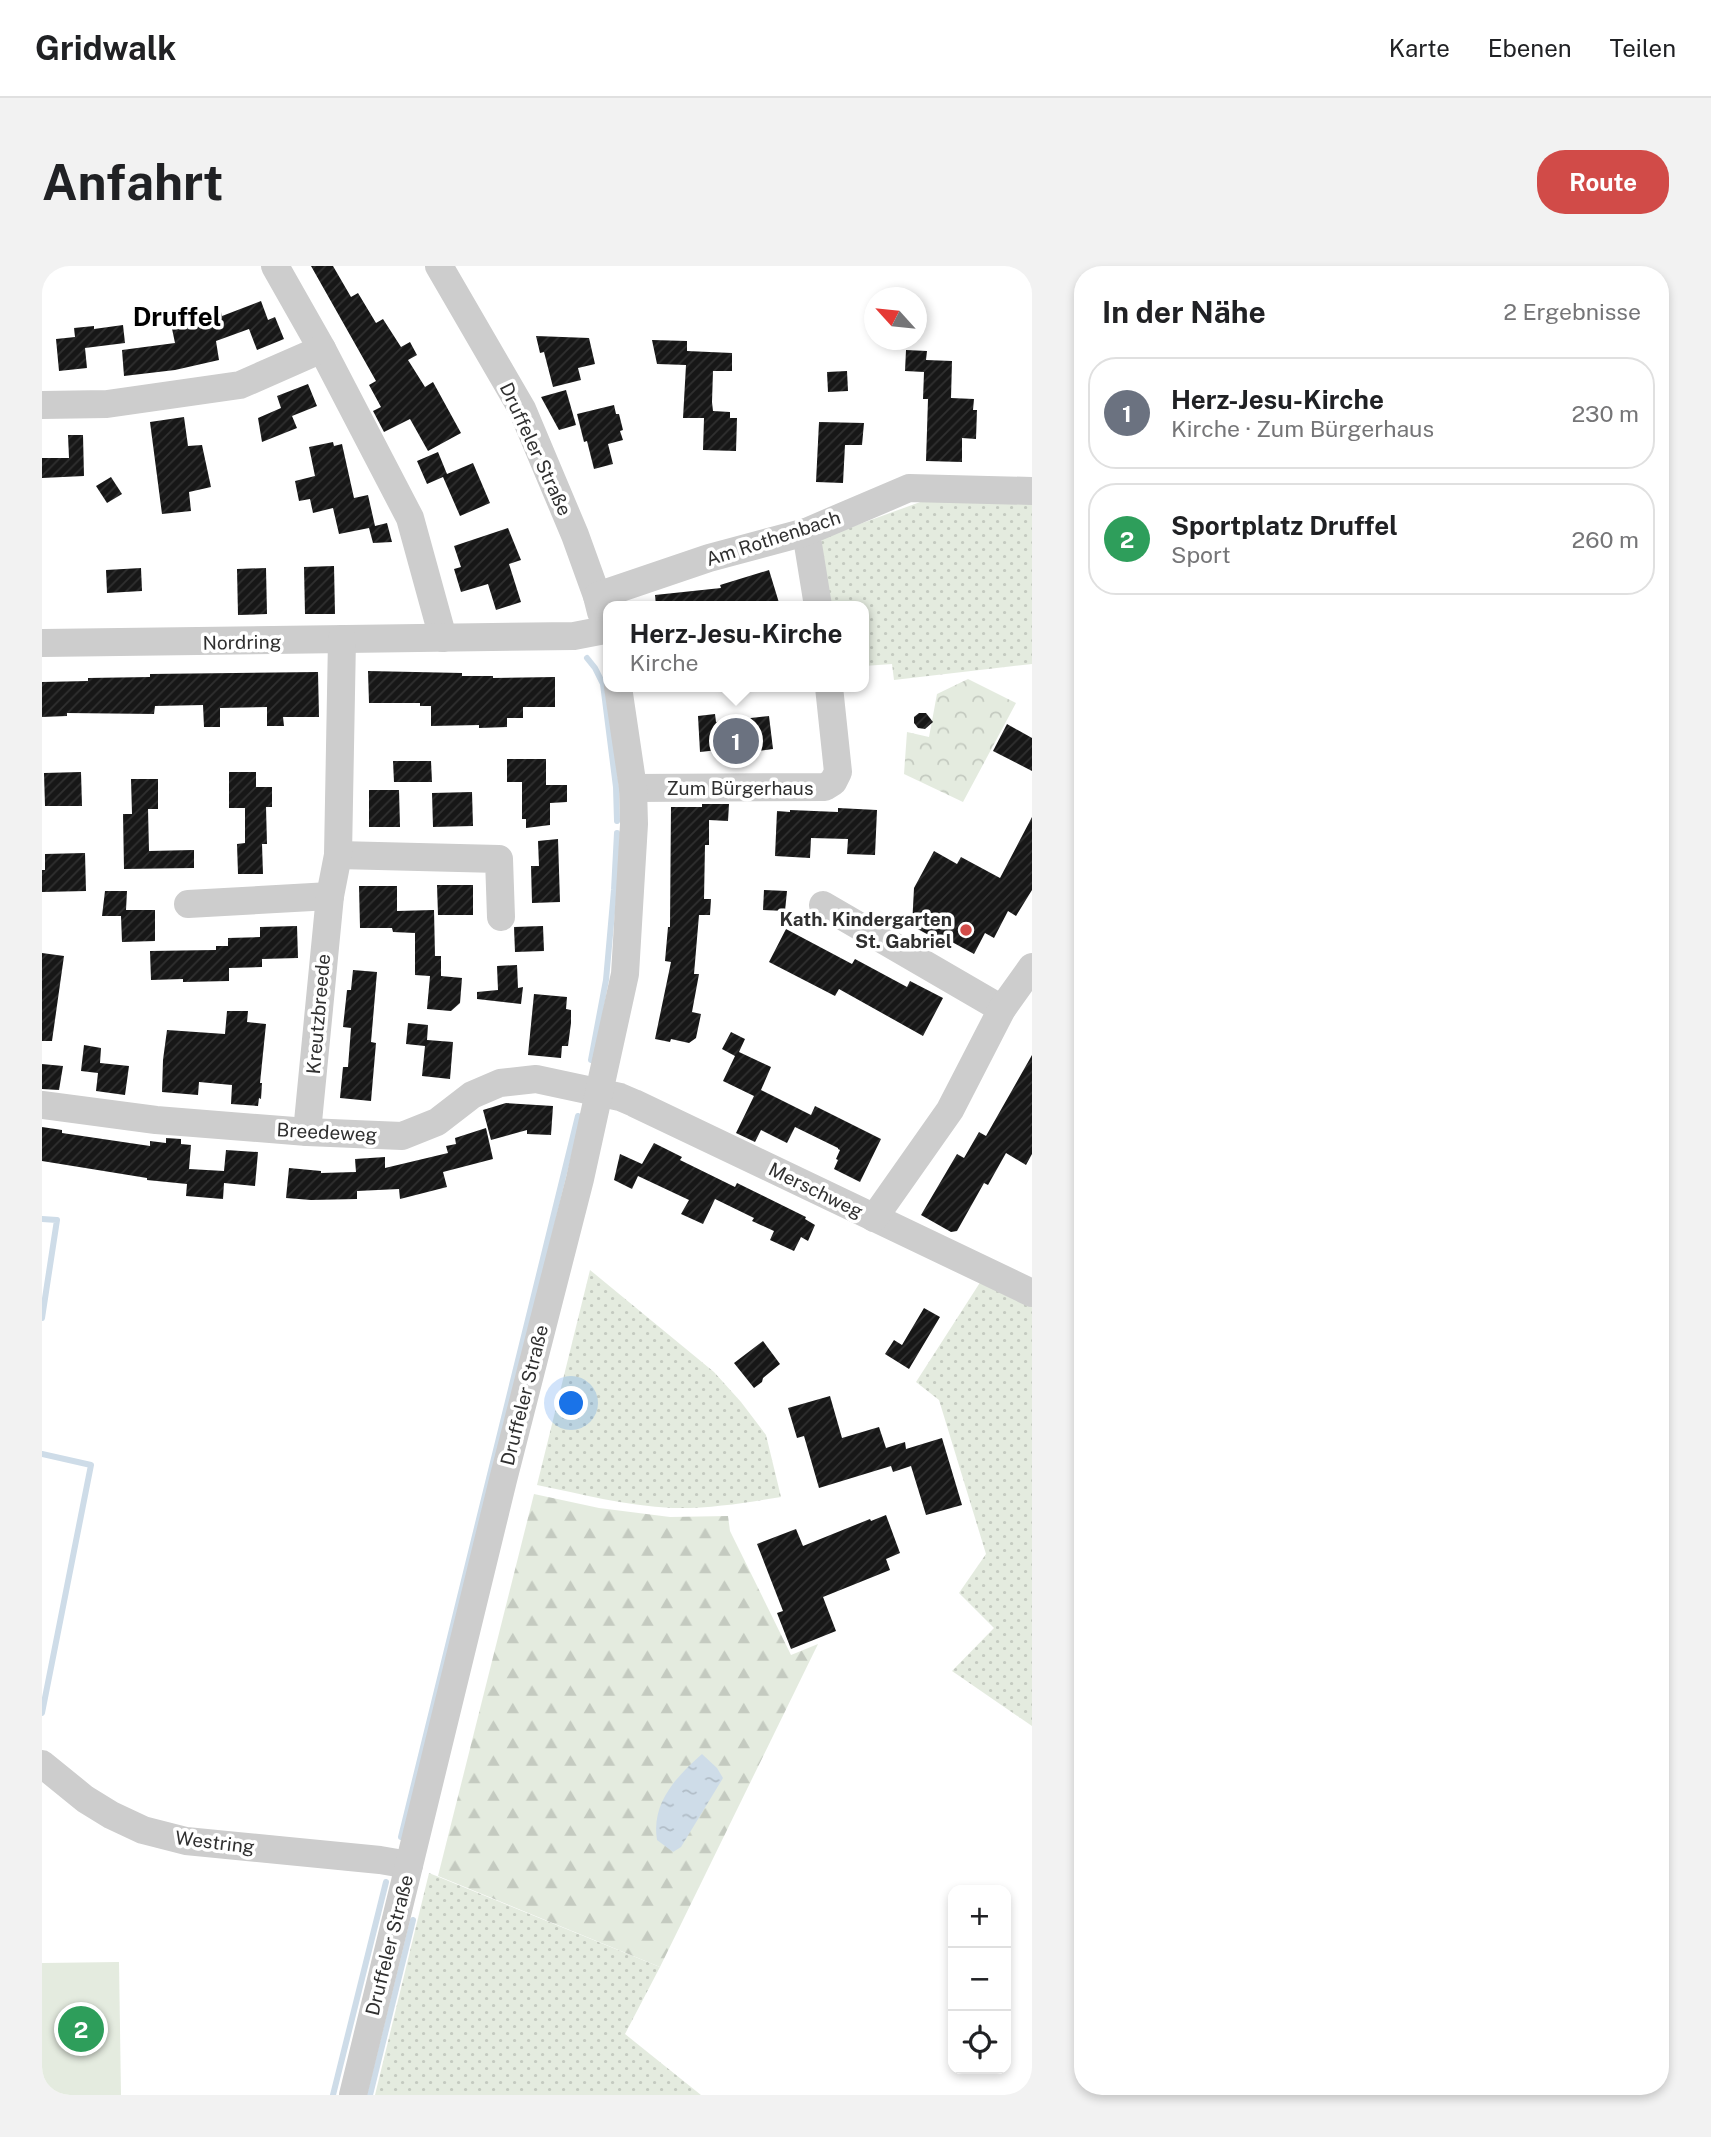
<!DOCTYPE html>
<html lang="de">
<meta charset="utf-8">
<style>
:root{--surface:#fff;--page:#f2f2f2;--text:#202124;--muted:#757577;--line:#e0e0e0;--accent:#d14b48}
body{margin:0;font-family:"Public Sans",sans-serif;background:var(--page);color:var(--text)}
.controls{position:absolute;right:21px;bottom:21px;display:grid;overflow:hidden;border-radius:14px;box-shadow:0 4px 10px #0003}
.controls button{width:63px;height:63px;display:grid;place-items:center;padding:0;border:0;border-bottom:2px solid var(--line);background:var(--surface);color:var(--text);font:35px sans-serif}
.compass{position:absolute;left:822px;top:21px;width:63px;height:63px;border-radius:50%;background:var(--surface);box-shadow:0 4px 10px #0003;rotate:297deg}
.you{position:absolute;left:530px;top:1138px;width:24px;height:24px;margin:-18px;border:5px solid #fff;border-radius:50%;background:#1a73e8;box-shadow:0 0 0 10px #1a73e833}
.badge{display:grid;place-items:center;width:46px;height:46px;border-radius:50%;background:var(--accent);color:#fff;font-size:23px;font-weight:700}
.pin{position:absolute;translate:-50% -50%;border:4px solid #fff;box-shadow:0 2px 7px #0006}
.popup{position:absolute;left:561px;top:335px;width:266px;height:91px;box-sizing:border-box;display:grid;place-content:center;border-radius:14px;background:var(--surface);filter:drop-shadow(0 2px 5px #0005);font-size:23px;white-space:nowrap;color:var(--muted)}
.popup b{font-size:26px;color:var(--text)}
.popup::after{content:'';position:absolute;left:50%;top:100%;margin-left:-14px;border:14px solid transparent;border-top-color:var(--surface)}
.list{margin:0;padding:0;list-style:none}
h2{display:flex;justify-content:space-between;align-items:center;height:91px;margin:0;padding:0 28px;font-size:30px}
h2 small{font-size:23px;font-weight:400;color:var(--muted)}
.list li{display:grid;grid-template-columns:46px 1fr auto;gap:21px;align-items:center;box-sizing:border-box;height:112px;margin:0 14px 14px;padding:0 14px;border:2px solid var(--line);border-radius:28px}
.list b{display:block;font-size:26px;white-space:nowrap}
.list p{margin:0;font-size:23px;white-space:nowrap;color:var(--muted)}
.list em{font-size:23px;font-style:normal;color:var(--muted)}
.icon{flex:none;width:38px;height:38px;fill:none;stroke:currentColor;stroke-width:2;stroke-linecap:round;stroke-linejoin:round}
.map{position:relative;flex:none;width:990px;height:1829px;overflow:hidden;border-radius:28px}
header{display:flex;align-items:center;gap:42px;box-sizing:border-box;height:98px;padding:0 35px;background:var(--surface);border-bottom:2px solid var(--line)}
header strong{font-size:33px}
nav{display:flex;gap:38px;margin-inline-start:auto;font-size:24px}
.intro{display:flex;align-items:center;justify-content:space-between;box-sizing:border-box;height:168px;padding:0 42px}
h1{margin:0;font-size:49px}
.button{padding:18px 32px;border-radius:28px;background:var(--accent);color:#fff;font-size:24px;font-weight:700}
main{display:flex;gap:42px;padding:0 42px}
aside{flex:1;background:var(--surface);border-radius:28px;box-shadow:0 4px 10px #0003}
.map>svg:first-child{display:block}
</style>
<header>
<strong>Gridwalk</strong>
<nav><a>Karte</a><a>Ebenen</a><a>Teilen</a></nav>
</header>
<div class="intro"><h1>Anfahrt</h1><a class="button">Route</a></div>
<main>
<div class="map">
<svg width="990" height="1829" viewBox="0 0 990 1829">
<defs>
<pattern id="grass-dots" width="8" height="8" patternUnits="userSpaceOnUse" patternTransform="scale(1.75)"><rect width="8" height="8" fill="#e4ebdf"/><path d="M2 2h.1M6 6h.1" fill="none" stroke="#c4cac0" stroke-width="1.8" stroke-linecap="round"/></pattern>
<pattern id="forest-firs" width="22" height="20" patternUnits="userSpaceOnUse" patternTransform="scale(1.75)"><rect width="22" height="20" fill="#e4ebdf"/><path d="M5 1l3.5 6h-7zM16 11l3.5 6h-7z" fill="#c4cac0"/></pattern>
<pattern id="park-crowns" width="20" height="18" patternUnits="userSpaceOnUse" patternTransform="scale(1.75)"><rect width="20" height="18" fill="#e4ebdf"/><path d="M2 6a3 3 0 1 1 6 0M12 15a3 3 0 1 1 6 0" fill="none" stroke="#c4cac0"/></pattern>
<pattern id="water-ripples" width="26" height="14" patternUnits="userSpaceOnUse" patternTransform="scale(1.75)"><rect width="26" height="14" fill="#cedce8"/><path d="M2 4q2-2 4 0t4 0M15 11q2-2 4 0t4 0" fill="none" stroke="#b1bdc7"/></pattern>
<pattern id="building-hatch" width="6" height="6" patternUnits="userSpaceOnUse" patternTransform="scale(1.75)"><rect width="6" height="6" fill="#171717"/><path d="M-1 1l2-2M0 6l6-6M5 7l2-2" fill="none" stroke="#303030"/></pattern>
</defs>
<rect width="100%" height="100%" fill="#fff"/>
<g fill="url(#grass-dots)">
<path d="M 990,234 L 990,398 L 852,414 L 850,398 L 822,400 L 822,340 L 783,340 L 774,284 L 782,271 L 881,235 Z"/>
<path d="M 548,1004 L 672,1106 L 699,1136 L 724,1169 L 739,1231 C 702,1237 666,1243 630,1242 C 585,1240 539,1228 495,1219 Z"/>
<path d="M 939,1015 L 990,1040 L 990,1460 L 910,1405 L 952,1362 L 917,1327 L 944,1288 L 897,1134 L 874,1116 Z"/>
<path d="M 387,1607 L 618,1701 L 583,1768 L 659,1829 L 333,1829 Z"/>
</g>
<path fill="url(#forest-firs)" d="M 492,1228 L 557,1242 L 628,1251 L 686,1250 L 688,1265 L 749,1389 L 776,1378 L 618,1701 L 396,1610 Z"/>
<path fill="url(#park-crowns)" d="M 926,413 L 974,437 L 921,536 L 862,508 L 865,466 L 887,471 L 895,428 Z"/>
<path fill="#e4ebdf" d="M 77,1696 L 79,1829 L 0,1829 L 0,1697 Z"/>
<path fill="url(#water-ripples)" d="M 660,1488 L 675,1502 L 681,1512 L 639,1581 L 631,1586 L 615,1574 C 609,1537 634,1511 660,1488 Z"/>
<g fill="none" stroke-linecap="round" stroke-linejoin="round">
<g stroke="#cedce8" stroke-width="6">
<path d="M 545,392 L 553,402 L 561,418 L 574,521 L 575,555"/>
<path d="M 549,794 L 564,714 L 572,624 L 575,567"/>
<path d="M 0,953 L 15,954 L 0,1052"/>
<path d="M 0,1188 L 49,1199 L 0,1447"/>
<path d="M 359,1571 L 536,850"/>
<path d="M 291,1829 L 344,1616"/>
<path d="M 328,1829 L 371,1654"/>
</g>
</g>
<g fill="url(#building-hatch)">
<path d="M 269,0 L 291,0 L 309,31 L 316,27 L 334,57 L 341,53 L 359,81 L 368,76 L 375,89 L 366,94 L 383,121 L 391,116 L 419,167 L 386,185 L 368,153 L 342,166 L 331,145 L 339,141 L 327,119 L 334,115 Z"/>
<path d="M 219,35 L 226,54 L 233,51 L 242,73 L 215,84 L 207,63 L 174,75 L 177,94 L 133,104 L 82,110 L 80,84 L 133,77 L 129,58 L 164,52 L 179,46 L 180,50 Z"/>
<path d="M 81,59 L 83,77 L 43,82 L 45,102 L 17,105 L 14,73 L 33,71 L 32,62 L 52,60 L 52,63 Z"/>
<path d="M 494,70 L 547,72 L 553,98 L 536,102 L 539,114 L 511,121 L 502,86 L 498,87 Z"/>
<path d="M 610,74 L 645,75 L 645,85 L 690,87 L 690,105 L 671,105 L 670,136 L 671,145 L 688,146 L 688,152 L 695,152 L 694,185 L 661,184 L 662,152 L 641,152 L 644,99 L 615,98 Z"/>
<path d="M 864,84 L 885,85 L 884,94 L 910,95 L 909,132 L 932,133 L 931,144 L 935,144 L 934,173 L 920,172 L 920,196 L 884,195 L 886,133 L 881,133 L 882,106 L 863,105 Z"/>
<path d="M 805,105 L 806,125 L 786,126 L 785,106 Z"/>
<path d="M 266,118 L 275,140 L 250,150 L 255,162 L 220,176 L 216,152 L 239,142 L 235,130 Z"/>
<path d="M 524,124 L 534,159 L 517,164 L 499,131 Z"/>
<path d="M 572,139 L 574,148 L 577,148 L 581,164 L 578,165 L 581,174 L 566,178 L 571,198 L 552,203 L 545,175 L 542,176 L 535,148 Z"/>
<path d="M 142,151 L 146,180 L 160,179 L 169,221 L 147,226 L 149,245 L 120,248 L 108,156 Z"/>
<path d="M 777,156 L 822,157 L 820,179 L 803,179 L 801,217 L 774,216 Z"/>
<path d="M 26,169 L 41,169 L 42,210 L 0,212 L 0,192 L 27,192 Z"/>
<path d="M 291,176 L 292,180 L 300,178 L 312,232 L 326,229 L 333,260 L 345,257 L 350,276 L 331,277 L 327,262 L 297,268 L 291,242 L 271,247 L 268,233 L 257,235 L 253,215 L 273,210 L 267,181 Z"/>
<path d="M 396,186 L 405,208 L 431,197 L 448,237 L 418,250 L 401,211 L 385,218 L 375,195 Z"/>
<path d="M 69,211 L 80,228 L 65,237 L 54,220 Z"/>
<path d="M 466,262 L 479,294 L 467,298 L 479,336 L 454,344 L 446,318 L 419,326 L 412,303 L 419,301 L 412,280 Z"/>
<path d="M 292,300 L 293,348 L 263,348 L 262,301 Z"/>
<path d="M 99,302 L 100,325 L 65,327 L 64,304 Z"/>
<path d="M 224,302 L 225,348 L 196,349 L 195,303 Z"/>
<path d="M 727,304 L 738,340 L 614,340 L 613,329 L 679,322 L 678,319 Z"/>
<path d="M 326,405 L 420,407 L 420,410 L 451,410 L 451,412 L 513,411 L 513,441 L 481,441 L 481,452 L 465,452 L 465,461 L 437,462 L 437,459 L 389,460 L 389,440 L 378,440 L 378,437 L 327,437 Z"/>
<path d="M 276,406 L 277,451 L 241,451 L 242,460 L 225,460 L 225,441 L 178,442 L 178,461 L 162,461 L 161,439 L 113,440 L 112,448 L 25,447 L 25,450 L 0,451 L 0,416 L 46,415 L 46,412 L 108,411 L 108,408 Z"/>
<path d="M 877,447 L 884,447 L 891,456 L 883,463 L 876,462 L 872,457 L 872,451 Z"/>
<path d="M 673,448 L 674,456 L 727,450 L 731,483 L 676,490 L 676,484 L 658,486 L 656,450 Z"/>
<path d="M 965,458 L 990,472 L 990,505 L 951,485 Z"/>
<path d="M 465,493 L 504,493 L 504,519 L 525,519 L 525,536 L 508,537 L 508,559 L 484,562 L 484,553 L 480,553 L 480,516 L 465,516 Z"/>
<path d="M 351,495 L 389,495 L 390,516 L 352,516 Z"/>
<path d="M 39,506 L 40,540 L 3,540 L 2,507 Z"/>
<path d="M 187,506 L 214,506 L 214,521 L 230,521 L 230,541 L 224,541 L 225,578 L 220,578 L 221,608 L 196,608 L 195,578 L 203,577 L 203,542 L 187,542 Z"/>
<path d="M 89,513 L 116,513 L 116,543 L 106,543 L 107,585 L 152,584 L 152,602 L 82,603 L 81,548 L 90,548 Z"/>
<path d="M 327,524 L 357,524 L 358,561 L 327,561 Z"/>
<path d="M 430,526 L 431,560 L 391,561 L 390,527 Z"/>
<path d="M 660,538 L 687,538 L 686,555 L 667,554 L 667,579 L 663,579 L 662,633 L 669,633 L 668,649 L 657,649 L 652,708 L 657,708 L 650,746 L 659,748 L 654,772 L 647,777 L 629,773 L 628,776 L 613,773 L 629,696 L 623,695 L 626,661 L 628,661 L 629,541 L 660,541 Z"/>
<path d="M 796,542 L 835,544 L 833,589 L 805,588 L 806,573 L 769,572 L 768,592 L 733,590 L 735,545 L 748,546 L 748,544 L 796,546 Z"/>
<path d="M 990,551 L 990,624 L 974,650 L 966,645 L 952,672 L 943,667 L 932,688 L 899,670 L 896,674 L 870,660 L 872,622 L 892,585 L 915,598 L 919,591 L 958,612 Z"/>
<path d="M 516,573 L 518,636 L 490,637 L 489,600 L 497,600 L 496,575 Z"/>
<path d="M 43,587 L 44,625 L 0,626 L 0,604 L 3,604 L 3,588 Z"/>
<path d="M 395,619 L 431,619 L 431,649 L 396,649 Z"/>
<path d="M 317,620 L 355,620 L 355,645 L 392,644 L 393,690 L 399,690 L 399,710 L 420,712 L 418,737 L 409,745 L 385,743 L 388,710 L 373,709 L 373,667 L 351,666 L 350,662 L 318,662 Z"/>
<path d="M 722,624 L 745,625 L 743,645 L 721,644 Z"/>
<path d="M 63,625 L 85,625 L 84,644 L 113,644 L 113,675 L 80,676 L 79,650 L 60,650 Z"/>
<path d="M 255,660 L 256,692 L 220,693 L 220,701 L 187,702 L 187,715 L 141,716 L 141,713 L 109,714 L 108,685 L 174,684 L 174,680 L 186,680 L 186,672 L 218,671 L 218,661 Z"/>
<path d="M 501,660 L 502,685 L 473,686 L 472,661 Z"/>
<path d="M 744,663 L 810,698 L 813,693 L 865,721 L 868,715 L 901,732 L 881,770 L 797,723 L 793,730 L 727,696 Z"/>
<path d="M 0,687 L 22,690 L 10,775 L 0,775 Z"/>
<path d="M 475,699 L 476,722 L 481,721 L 479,738 L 435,733 L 435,726 L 456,724 L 455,700 Z"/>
<path d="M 311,704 L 335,706 L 329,776 L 334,777 L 329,835 L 298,832 L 301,801 L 306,801 L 309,762 L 301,761 L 305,724 L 309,724 Z"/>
<path d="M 492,728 L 525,731 L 524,743 L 529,744 L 529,757 L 526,780 L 520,780 L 519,792 L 486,789 Z"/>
<path d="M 185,745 L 206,745 L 205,756 L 224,758 L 218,817 L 220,817 L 219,833 L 217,832 L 216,840 L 189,838 L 190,819 L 157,816 L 156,829 L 120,826 L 121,794 L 125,764 L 183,768 Z"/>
<path d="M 366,757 L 386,759 L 385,774 L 411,776 L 408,813 L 380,810 L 383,780 L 364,778 Z"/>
<path d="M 689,766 L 703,773 L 697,786 L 729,801 L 719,824 L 769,849 L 773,840 L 839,873 L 818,916 L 792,903 L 796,894 L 794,893 L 798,884 L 796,883 L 796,882 L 753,861 L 745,877 L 719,864 L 713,876 L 694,867 L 712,830 L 681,815 L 693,790 L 680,783 Z"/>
<path d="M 42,779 L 59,782 L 58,797 L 87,800 L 83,829 L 54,825 L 56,807 L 39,805 Z"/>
<path d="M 990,789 L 990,888 L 984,899 L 964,887 L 946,919 L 942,917 L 915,965 L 909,966 L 879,949 L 915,888 L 922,892 L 937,866 L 944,870 Z"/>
<path d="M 0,798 L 21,800 L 17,824 L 0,823 Z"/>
<path d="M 464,837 L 511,840 L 509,869 L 485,868 L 485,864 L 449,874 L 441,844 Z"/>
<path d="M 0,861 L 20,864 L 20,867 L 108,880 L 108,875 L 124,877 L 124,872 L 139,873 L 139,878 L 149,879 L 147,903 L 182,905 L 184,884 L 216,886 L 213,920 L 182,917 L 181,933 L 144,930 L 145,918 L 105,914 L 105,912 L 0,895 Z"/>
<path d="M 444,862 L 451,893 L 401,906 L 405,921 L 358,933 L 357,923 L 315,925 L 315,933 L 269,934 L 244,932 L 247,902 L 279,905 L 279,907 L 314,906 L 313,893 L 343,891 L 343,902 L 406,887 L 404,880 L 414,878 L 413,872 Z"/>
<path d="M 612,877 L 640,891 L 638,894 L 693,921 L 695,917 L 764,951 L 763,953 L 773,959 L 766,975 L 759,971 L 752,985 L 728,974 L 732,965 L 710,955 L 712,952 L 673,933 L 661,958 L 639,948 L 647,934 L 596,910 L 590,923 L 572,914 L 578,888 L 600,898 Z"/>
<path d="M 882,1042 L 898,1051 L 867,1103 L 843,1088 L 852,1074 L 860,1079 Z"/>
<path d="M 721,1075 L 738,1098 L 721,1112 L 720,1116 L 712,1122 L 692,1097 Z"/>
<path d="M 788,1130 L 800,1172 L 837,1161 L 844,1182 L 863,1176 L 864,1183 L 900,1172 L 920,1239 L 884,1249 L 869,1200 L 851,1206 L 849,1200 L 777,1222 L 762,1170 L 755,1172 L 746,1142 Z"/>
<path d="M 844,1249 L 858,1287 L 844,1293 L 848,1304 L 781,1331 L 794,1365 L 749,1383 L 735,1347 L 741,1345 L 715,1278 L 754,1263 L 761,1280 L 828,1253 L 829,1255 Z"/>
</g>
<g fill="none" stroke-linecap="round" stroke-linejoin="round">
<g stroke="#cdcdcd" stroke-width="28">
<path d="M 233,0 L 280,83 L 368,252 L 401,372"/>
<path d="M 397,0 L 480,143 L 533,269 L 555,330 L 559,346"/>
<path d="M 0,139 L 65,138 L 198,119 L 280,83"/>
<path d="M 764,266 L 776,340"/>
<path d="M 555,330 L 667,292 L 764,266 L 867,222 L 990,225"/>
<path d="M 0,377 L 532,370 L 563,364"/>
<path d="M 591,522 L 783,521 L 791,516 L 796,506 L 787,421"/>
<path d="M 296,589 L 457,593 L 459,651"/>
<path d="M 146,638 L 288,630"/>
<path d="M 781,639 L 960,743"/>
<path d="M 0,839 L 114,854 L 265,866 L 360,870 L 395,856 L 430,829 L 458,817 L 494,813 L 578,831 L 592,837 L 990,1027"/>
<path d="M 265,866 L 288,630 L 296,589 L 300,373"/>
<path d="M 832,952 L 908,844 L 960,743 L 990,701"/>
<path d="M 0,1498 L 43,1533 L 69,1549 L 101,1564 L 144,1575 L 338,1594 L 367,1599"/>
<path d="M 311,1829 L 461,1214 L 538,913 L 583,708 L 592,558 L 591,522 L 576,421"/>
</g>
</g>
<circle fill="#d14b48" stroke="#fff" stroke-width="2.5" cx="924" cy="664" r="7"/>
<g text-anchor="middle" stroke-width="7" stroke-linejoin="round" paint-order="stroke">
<g font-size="19" fill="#303030" stroke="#fff">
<text transform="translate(494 183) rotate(65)" y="7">Druffeler Straße</text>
<text transform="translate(731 272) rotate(-18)" y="7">Am Rothenbach</text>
<text transform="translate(200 376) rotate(-1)" y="7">Nordring</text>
<text x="698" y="529">Zum Bürgerhaus</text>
<text transform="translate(276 748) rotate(-85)" y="7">Kreutzbreede</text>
<text transform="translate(285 866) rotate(3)" y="7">Breedeweg</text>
<text transform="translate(774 924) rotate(26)" y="7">Merschweg</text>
<text transform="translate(482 1129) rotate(-76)" y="7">Druffeler Straße</text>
<text transform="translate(173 1576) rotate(7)" y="7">Westring</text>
<text transform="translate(347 1679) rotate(-76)" y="7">Druffeler Straße</text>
</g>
<g font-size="19" font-weight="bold" fill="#303030" stroke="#fff" text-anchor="end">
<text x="910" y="660">Kath. Kindergarten<tspan x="910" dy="22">St. Gabriel</tspan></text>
</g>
<g font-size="26" font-weight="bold" fill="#000" stroke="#fff">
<text x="135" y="60">Druffel</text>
</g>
</g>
</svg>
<div class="controls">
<button>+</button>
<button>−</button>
<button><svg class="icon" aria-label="locate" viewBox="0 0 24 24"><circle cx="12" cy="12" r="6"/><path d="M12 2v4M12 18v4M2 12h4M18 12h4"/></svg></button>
</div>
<svg class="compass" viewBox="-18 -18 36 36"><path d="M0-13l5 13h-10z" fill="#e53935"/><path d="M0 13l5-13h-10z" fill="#757577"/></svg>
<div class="you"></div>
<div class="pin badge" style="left:694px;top:475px;background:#6b7280">1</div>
<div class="popup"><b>Herz-Jesu-Kirche</b>Kirche</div>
<div class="pin badge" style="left:39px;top:1763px;background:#2e9e5b">2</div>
</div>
<aside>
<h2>In der Nähe<small>2 Ergebnisse</small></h2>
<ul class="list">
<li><span class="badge" style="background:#6b7280">1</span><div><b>Herz-Jesu-Kirche</b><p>Kirche · Zum Bürgerhaus</p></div><em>230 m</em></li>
<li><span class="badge" style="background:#2e9e5b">2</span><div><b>Sportplatz Druffel</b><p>Sport</p></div><em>260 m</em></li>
</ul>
</aside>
</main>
